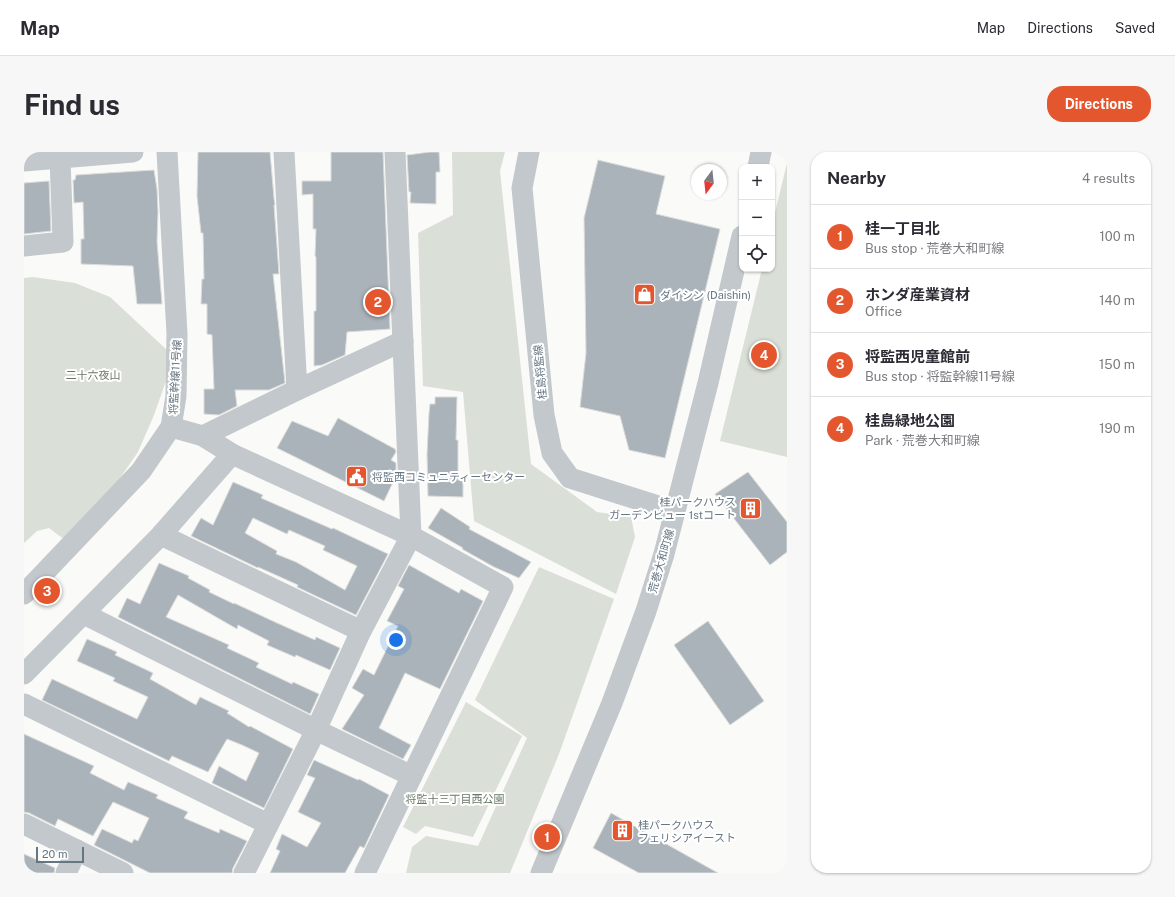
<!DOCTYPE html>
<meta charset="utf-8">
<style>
:root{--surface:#fff;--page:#f7f7f7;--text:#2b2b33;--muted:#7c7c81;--line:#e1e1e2;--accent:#e4572e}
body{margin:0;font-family:"Public Sans","Noto Sans JP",sans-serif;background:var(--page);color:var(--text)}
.controls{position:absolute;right:12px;top:12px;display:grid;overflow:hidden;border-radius:8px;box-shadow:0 1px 3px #0004}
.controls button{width:36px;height:36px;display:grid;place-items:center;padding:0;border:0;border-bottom:1px solid var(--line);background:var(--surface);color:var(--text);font:20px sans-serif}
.compass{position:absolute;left:667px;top:12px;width:36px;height:36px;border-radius:50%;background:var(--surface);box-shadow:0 1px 3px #0004;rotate:195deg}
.scale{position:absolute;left:12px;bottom:10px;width:48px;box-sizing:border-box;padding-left:4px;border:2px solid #657683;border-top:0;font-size:11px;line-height:14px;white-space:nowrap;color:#657683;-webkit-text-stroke:3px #fff;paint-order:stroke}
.you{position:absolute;left:372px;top:488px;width:14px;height:14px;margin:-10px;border:3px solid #fff;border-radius:50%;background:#1a73e8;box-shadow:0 0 0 6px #1a73e833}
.badge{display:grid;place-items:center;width:26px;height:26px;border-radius:50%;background:var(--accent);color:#fff;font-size:13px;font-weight:700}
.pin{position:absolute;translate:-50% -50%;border:2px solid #fff;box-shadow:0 1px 4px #0006}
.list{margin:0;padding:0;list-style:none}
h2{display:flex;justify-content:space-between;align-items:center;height:52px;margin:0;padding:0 16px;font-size:17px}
h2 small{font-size:13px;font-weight:400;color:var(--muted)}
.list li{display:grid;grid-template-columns:26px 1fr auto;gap:12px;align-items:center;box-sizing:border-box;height:64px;padding:0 16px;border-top:1px solid var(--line)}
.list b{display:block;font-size:15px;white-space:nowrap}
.list p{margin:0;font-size:13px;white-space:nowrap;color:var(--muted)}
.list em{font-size:13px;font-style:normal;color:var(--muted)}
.icon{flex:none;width:22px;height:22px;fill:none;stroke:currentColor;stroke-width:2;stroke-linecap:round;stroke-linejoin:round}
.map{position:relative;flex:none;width:763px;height:721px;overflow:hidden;border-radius:16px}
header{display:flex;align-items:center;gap:24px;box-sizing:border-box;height:56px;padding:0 20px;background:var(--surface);border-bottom:1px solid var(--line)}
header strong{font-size:19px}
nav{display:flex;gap:22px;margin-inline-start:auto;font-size:14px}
.intro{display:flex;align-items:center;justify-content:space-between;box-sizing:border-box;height:96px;padding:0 24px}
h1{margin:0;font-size:28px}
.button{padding:10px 18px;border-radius:16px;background:var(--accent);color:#fff;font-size:14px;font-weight:700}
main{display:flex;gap:24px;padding:0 24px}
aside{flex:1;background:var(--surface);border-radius:16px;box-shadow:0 1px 3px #0004}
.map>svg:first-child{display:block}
</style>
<header>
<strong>Map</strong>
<nav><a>Map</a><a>Directions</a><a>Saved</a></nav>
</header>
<div class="intro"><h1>Find us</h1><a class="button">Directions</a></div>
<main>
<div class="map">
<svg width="763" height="721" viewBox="0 0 763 721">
<rect width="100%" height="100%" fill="#fafaf8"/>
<g fill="#dadfd7">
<path d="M 428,0 L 481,0 L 476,19 L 507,312 L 573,360 L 607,365 L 611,385 L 592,442 L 450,369 L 439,240 L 399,234 L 394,81 L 429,63 Z"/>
<path d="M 763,11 L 763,305 L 696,289 L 738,117 L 748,117 L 748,73 Z"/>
<path d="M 9,125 L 51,131 L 86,145 L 144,199 L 142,229 L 130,263 L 114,300 L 80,349 L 41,388 L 25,376 L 13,379 L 0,391 L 0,126 Z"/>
<path d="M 515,415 L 590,447 L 535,602 L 486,721 L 382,721 L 388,695 L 402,684 L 454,694 L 503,586 L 451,548 Z"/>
<path d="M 442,550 L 498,584 L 449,685 L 401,674 L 392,682 L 379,675 Z"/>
</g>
<g fill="#aab3b9" stroke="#dcdcda" fill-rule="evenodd">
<path d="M 174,0 L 246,0 L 250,46 L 251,53 L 250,53 L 255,122 L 249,122 L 261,231 L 245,238 L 211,238 L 213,254 L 195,263 L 180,262 L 180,237 L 190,237 L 188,183 L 183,182 L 183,152 L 177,152 L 178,127 L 180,127 L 179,81 L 177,81 L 173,44 Z"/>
<path d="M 307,0 L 359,0 L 366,177 L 323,180 L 321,203 L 298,213 L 290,214 L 290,159 L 292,159 L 292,105 L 291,104 L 292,77 L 289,77 L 289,42 L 278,43 L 278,29 L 307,29 Z"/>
<path d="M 406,0 L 415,0 L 416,20 L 412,20 L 412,52 L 386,51 L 387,40 L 385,40 L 383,3 Z"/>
<path d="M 574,8 L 641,24 L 632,62 L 696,77 L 641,306 L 605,298 L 596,264 L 556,255 L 562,201 L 560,66 Z"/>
<path d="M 130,18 L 133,37 L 134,60 L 133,89 L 138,152 L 113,152 L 109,114 L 57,112 L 57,87 L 60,87 L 59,50 L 50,51 L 49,28 L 51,28 L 52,23 Z"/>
<path d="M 25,29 L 27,79 L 0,82 L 0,31 Z"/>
<path d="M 411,245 L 433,245 L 432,288 L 434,288 L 434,328 L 439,328 L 439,345 L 404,344 L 403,302 L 405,261 L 406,252 L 411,252 Z"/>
<path d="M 314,266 L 371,297 L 372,300 L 367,308 L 372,311 L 372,324 L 360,349 L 253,296 L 268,269 L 304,284 Z"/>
<path d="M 724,320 L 763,370 L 763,400 L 746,413 L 691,342 Z"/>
<path d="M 209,330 L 239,343 L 237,346 L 308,377 L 309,376 L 364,402 L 332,463 L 273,435 L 274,433 L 234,415 L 234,416 L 167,384 L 177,366 L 189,373 ZM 229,366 L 263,382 L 265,378 L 301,394 L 299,398 L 333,414 L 321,438 L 272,410 L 252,402 L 253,399 L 221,381 Z"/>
<path d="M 417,356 L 446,375 L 445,377 L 507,410 L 495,426 L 470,415 L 438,397 L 439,396 L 404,376 Z"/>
<path d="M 135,411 L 165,424 L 164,426 L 186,438 L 185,440 L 210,452 L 210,451 L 253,471 L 291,488 L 292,485 L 316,496 L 306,518 L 272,503 L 271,505 L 243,493 L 245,489 L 214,473 L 213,477 L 154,443 L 142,465 L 205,493 L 203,496 L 235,511 L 232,515 L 268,532 L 269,530 L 295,542 L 286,562 L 94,465 L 103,446 L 116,452 Z"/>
<path d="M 385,413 L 435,441 L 437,437 L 459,449 L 416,537 L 381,521 L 355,576 L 387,593 L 379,607 L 318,577 L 340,543 L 328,536 L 339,517 L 350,523 L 374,474 L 363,469 L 380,437 L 374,434 Z"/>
<path d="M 684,469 L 740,549 L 706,573 L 650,493 Z"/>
<path d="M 63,487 L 93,500 L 91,503 L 129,521 L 126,527 L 172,553 L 176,545 L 205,559 L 203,561 L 225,575 L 226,574 L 269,597 L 240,656 L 188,631 L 195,614 L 222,629 L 235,601 L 218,593 L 203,587 L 184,620 L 148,604 L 145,609 L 18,548 L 28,527 L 113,567 L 124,545 L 89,529 L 91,526 L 53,509 Z"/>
<path d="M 0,582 L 70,614 L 66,621 L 100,638 L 104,630 L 134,643 L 132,646 L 164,660 L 160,666 L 195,681 L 196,677 L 223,689 L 209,716 L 208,721 L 126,721 L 70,693 L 78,677 L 108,691 L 110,687 L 114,689 L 125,666 L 89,650 L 69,684 L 34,667 L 31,674 L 5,661 L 0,660 Z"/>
<path d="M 290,608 L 334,628 L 335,627 L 365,643 L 340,696 L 336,694 L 321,721 L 246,721 L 256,699 L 252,697 L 258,682 L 283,695 L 297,671 L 274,660 L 291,626 L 283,623 Z"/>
<path d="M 587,661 L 694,721 L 615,721 L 569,696 Z"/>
<path d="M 0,702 L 31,716 L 30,721 L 0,721 Z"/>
</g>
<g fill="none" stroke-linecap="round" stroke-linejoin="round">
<g stroke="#c3c8cc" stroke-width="21">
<path d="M 260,0 L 273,238"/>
<path d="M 505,0 L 498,36 L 520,263 L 528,301 L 546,326 L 631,353 L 650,361"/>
<path d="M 0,9 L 109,0"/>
<path d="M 734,15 L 737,0"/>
<path d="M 0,94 L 39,90 L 36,6"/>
<path d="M 147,275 L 179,284 L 208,302 L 387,384 L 479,435 L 341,721"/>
<path d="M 179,284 L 273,238 L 379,189"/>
<path d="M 137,383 L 337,479"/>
<path d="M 0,442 L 117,319 L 147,275 L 152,244 L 153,182 L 143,0"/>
<path d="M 60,462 L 292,578 L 388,624"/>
<path d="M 0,522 L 137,383 L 208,302"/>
<path d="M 0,552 L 244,672"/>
<path d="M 0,672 L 99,721"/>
<path d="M 42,721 L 53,698"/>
<path d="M 220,721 L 292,578 L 337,479 L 387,384 L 371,0"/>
<path d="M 517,721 L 588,551 L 622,459 L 640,402 L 684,231 L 718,84"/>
</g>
</g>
<defs>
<symbol id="shop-square" viewBox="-11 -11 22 22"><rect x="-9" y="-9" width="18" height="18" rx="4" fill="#e4572e" stroke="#fff"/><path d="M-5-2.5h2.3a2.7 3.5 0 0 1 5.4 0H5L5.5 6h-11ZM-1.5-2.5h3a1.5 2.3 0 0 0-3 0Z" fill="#fff"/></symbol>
<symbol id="civic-square" viewBox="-11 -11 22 22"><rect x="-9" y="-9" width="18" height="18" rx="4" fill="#e4572e" stroke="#fff"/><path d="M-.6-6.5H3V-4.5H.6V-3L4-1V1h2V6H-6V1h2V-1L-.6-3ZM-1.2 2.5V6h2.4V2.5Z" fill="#fff"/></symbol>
<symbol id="building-square" viewBox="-11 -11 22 22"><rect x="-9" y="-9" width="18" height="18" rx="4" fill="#e4572e" stroke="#fff"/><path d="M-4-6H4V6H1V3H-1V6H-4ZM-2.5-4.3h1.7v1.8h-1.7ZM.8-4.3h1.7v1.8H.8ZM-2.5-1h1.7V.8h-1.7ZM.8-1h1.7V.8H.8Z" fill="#fff"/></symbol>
</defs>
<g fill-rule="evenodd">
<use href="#shop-square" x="608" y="130" width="25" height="25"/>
<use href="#civic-square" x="320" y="312" width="25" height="25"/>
<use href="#building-square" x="714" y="344" width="25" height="25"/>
<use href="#building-square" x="586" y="666" width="25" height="25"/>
</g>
<g text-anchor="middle" stroke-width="4" stroke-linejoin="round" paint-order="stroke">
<g font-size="11" fill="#657683" stroke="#fff" text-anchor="start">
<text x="636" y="147">ダイシン (Daishin)</text>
<text x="348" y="329">将監西コミュニティーセンター</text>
<text x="712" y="354" text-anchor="end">桂パークハウス<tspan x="712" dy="13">ガーデンビュー 1stコート</tspan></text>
<text x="614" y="677">桂パークハウス<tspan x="614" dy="13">フェリシアイースト</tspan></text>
</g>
<g font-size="11" fill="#657683" stroke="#fff">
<text transform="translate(516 220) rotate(-95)" y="4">桂島将監線</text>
<text transform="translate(151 225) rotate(-87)" y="4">将監幹線11号線</text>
<text transform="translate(637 409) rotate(-74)" y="4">荒巻大和町線</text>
</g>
<g font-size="11" fill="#687a64" stroke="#fff">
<text x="69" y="227">二十六夜山</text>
<text x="431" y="651">将監十三丁目西公園</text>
</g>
</g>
</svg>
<div class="controls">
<button>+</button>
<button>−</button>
<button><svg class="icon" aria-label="locate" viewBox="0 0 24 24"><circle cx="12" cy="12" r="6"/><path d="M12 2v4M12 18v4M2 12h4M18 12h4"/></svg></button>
</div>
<svg class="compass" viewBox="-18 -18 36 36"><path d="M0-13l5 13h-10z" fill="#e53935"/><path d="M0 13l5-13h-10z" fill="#7c7c81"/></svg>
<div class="scale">20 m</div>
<div class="you"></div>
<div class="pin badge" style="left:523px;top:685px">1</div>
<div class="pin badge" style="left:354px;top:150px">2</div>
<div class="pin badge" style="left:23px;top:439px">3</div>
<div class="pin badge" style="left:740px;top:203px">4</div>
</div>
<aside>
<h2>Nearby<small>4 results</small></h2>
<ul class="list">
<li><span class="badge">1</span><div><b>桂一丁目北</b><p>Bus stop · 荒巻大和町線</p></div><em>100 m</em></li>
<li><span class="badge">2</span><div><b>ホンダ産業資材</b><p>Office</p></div><em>140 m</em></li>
<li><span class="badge">3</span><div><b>将監西児童館前</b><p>Bus stop · 将監幹線11号線</p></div><em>150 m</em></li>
<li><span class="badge">4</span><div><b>桂島緑地公園</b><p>Park · 荒巻大和町線</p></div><em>190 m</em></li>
</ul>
</aside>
</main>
